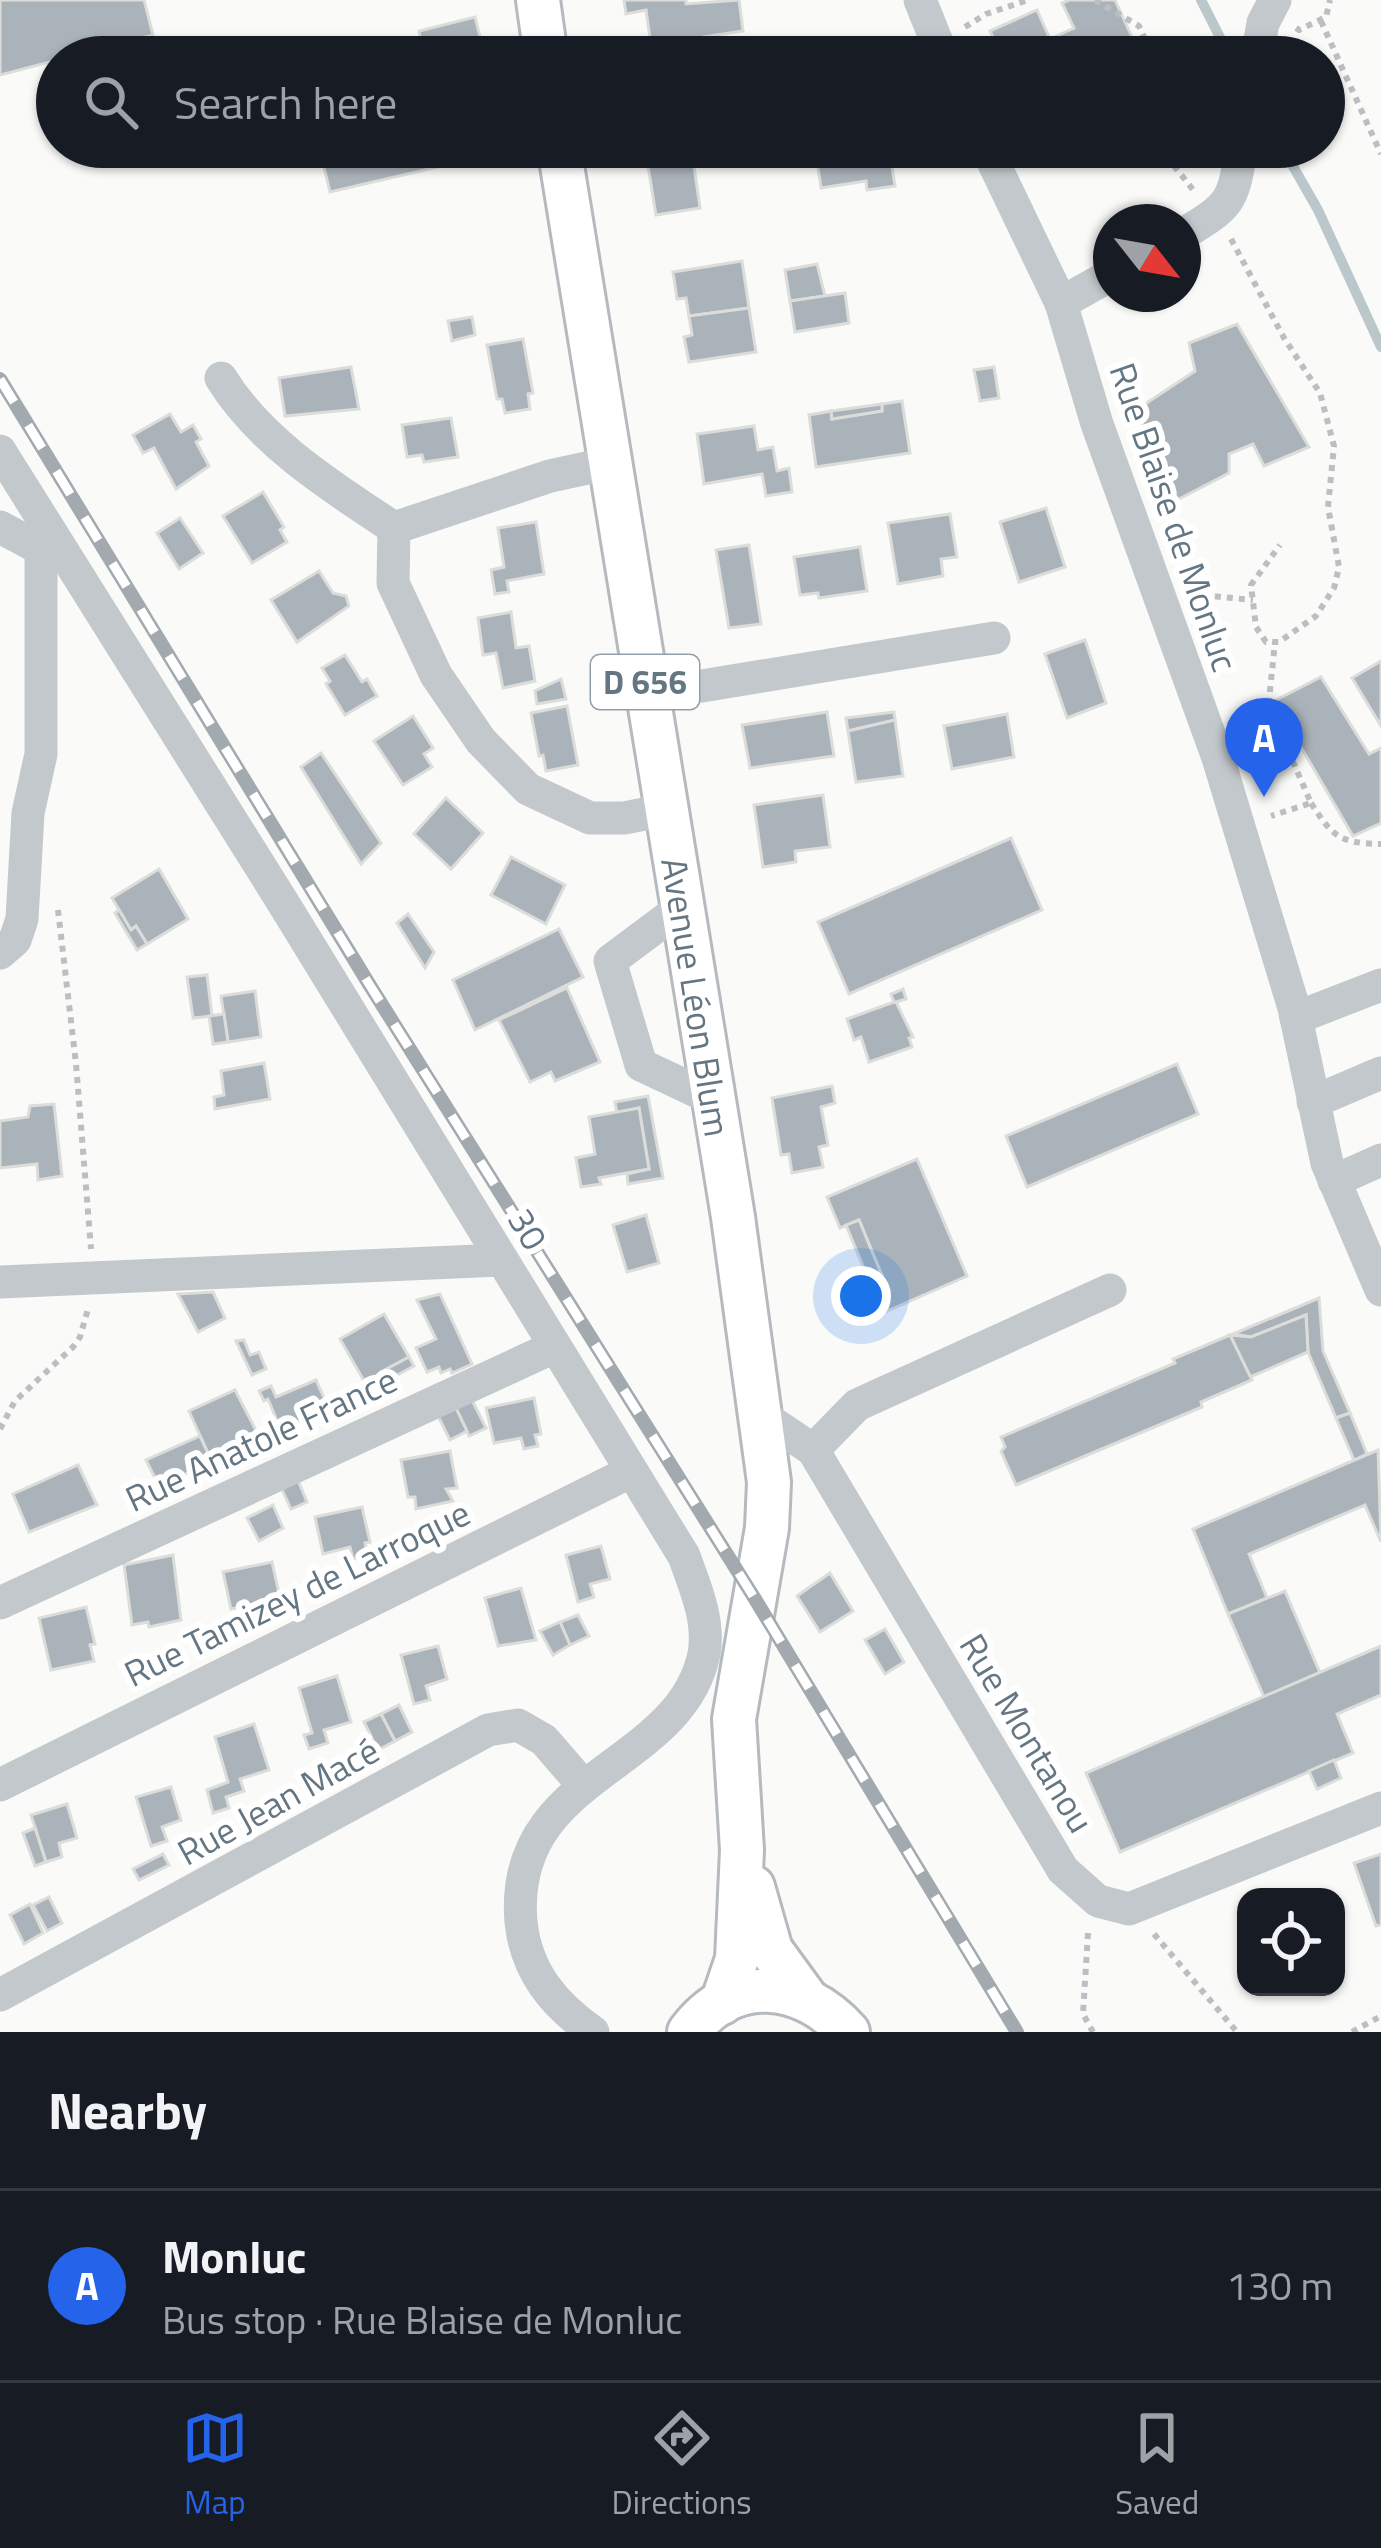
<!DOCTYPE html>
<meta charset="utf-8">
<style>
:root{--surface:#171b24;--page:#20242c;--text:#f1f3f6;--muted:#9ea1a6;--line:#363941;--accent:#2563eb}
body{margin:0;font-family:"Titillium Web",sans-serif;background:var(--page);color:var(--text)}
.controls{position:absolute;right:36px;bottom:36px;display:grid;overflow:hidden;border-radius:24px;box-shadow:0 3px 9px #0004}
.controls button{width:108px;height:108px;display:grid;place-items:center;padding:0;border:0;border-bottom:3px solid var(--line);background:var(--surface);color:var(--text);font:60px sans-serif}
.compass{position:absolute;left:1093px;top:204px;width:108px;height:108px;border-radius:50%;background:var(--surface);box-shadow:0 3px 9px #0004;rotate:121deg}
.you{position:absolute;left:861px;top:1296px;width:42px;height:42px;margin:-30px;border:9px solid #fff;border-radius:50%;background:#1a73e8;box-shadow:0 0 0 18px #1a73e833}
.badge{display:grid;place-items:center;width:78px;height:78px;border-radius:50%;background:var(--accent);color:#fff;font-size:39px;font-weight:700}
.pin{position:absolute;translate:-50% -99px;filter:drop-shadow(0 3px 6px #0008)}
.pin::after{content:'';position:absolute;top:63px;width:42px;height:36px;background:inherit;clip-path:polygon(0 0,100% 0,50% 100%)}
.list{margin:0;padding:0;list-style:none}
h2{display:flex;justify-content:space-between;align-items:center;height:156px;margin:0;padding:0 48px;font-size:51px}
h2 small{font-size:39px;font-weight:400;color:var(--muted)}
.list li{display:grid;grid-template-columns:78px 1fr auto;gap:36px;align-items:center;box-sizing:border-box;height:192px;padding:0 48px;border-top:3px solid var(--line)}
.list b{display:block;font-size:45px;white-space:nowrap}
.list p{margin:0;font-size:39px;white-space:nowrap;color:var(--muted)}
.list em{font-size:39px;font-style:normal;color:var(--muted)}
.icon{flex:none;width:66px;height:66px;fill:none;stroke:currentColor;stroke-width:2;stroke-linecap:round;stroke-linejoin:round}
.map{position:relative;flex:none;width:1381px;height:2032px;overflow:hidden}
.search{position:absolute;background:var(--surface);box-shadow:0 3px 9px #0004;left:36px;right:36px;top:36px;height:132px;display:flex;align-items:center;gap:30px;box-sizing:border-box;padding:0 42px;border-radius:66px;color:var(--muted);font-size:45px}
.sheet{height:348px;background:var(--surface)}
nav{display:flex;justify-content:space-around;align-items:center;box-sizing:border-box;height:168px;border-top:3px solid var(--line);background:var(--surface);font-size:33px;color:var(--muted)}
nav a{display:grid;justify-items:center;gap:6px}
nav .on{color:var(--accent)}
.map>svg:first-child{display:block}
</style>
<div class="map">
<svg width="1381" height="2032" viewBox="0 0 1381 2032">
<rect width="100%" height="100%" fill="#fafaf8"/>
<g fill="none" stroke-linecap="round" stroke-linejoin="round">
<g stroke="#bbc7cb" stroke-width="10">
<path d="M 1201,0 L 1230,57"/>
<path d="M 1282,147 L 1318,210 L 1381,347"/>
</g>
</g>
<g fill="#aab3b9" stroke="#dcdcda" stroke-width="3">
<path d="M 0,0 L 144,0 L 153,35 L 0,75 Z"/>
<path d="M 624,0 L 686,0 L 686,4 L 739,0 L 743,31 L 703,37 L 705,54 L 645,57 L 642,40 L 650,38 L 646,10 L 626,14 Z"/>
<path d="M 1069,0 L 1115,0 L 1141,57 L 1003,57 L 990,31 L 1037,10 L 1050,39 L 1074,28 L 1062,3 Z"/>
<path d="M 475,17 L 483,49 L 450,57 L 425,57 L 419,31 Z"/>
<path d="M 319,147 L 506,147 L 507,151 L 330,192 Z"/>
<path d="M 645,147 L 691,147 L 693,159 L 648,166 Z"/>
<path d="M 815,147 L 889,148 L 895,186 L 867,190 L 866,181 L 821,188 Z"/>
<path d="M 693,159 L 700,208 L 656,215 L 648,166 Z"/>
<path d="M 742,261 L 749,308 L 689,316 L 686,298 L 677,299 L 673,272 Z"/>
<path d="M 817,264 L 825,296 L 790,301 L 785,270 Z"/>
<path d="M 845,293 L 849,323 L 795,332 L 790,301 Z"/>
<path d="M 749,308 L 756,352 L 689,362 L 684,337 L 692,335 L 689,316 Z"/>
<path d="M 472,317 L 475,335 L 452,341 L 448,321 Z"/>
<path d="M 1237,324 L 1309,447 L 1264,466 L 1253,444 L 1229,454 L 1229,473 L 1177,500 L 1136,410 L 1195,371 L 1189,343 Z"/>
<path d="M 523,339 L 533,393 L 528,394 L 530,409 L 505,413 L 502,399 L 497,399 L 487,345 Z"/>
<path d="M 351,367 L 359,409 L 285,416 L 279,378 Z"/>
<path d="M 994,367 L 999,398 L 980,401 L 974,370 Z"/>
<path d="M 902,401 L 910,453 L 816,467 L 809,415 L 831,411 L 832,419 L 882,411 L 882,404 Z"/>
<path d="M 882,404 L 882,411 L 832,419 L 831,411 Z"/>
<path d="M 170,414 L 181,432 L 193,425 L 201,439 L 196,442 L 209,466 L 176,489 L 154,448 L 143,453 L 133,435 Z"/>
<path d="M 451,418 L 458,457 L 424,462 L 422,455 L 407,457 L 402,425 Z"/>
<path d="M 754,426 L 758,450 L 773,447 L 777,471 L 789,468 L 792,492 L 766,496 L 762,474 L 704,484 L 697,434 Z"/>
<path d="M 263,492 L 284,527 L 280,530 L 287,542 L 252,563 L 223,516 Z"/>
<path d="M 1046,508 L 1065,567 L 1019,582 L 1000,522 Z"/>
<path d="M 950,514 L 957,557 L 941,559 L 943,576 L 898,584 L 888,523 Z"/>
<path d="M 180,518 L 203,553 L 179,569 L 157,533 Z"/>
<path d="M 536,522 L 544,574 L 507,581 L 509,592 L 495,594 L 491,570 L 504,567 L 498,528 Z"/>
<path d="M 749,545 L 761,624 L 729,628 L 716,550 Z"/>
<path d="M 860,547 L 867,591 L 819,598 L 818,593 L 800,595 L 794,557 Z"/>
<path d="M 319,571 L 333,593 L 346,596 L 349,606 L 297,642 L 271,600 Z"/>
<path d="M 511,612 L 516,648 L 529,646 L 535,681 L 503,688 L 496,653 L 483,655 L 478,618 Z"/>
<path d="M 1085,640 L 1106,703 L 1067,718 L 1045,654 Z"/>
<path d="M 345,655 L 362,682 L 367,679 L 377,696 L 345,715 L 326,684 L 330,681 L 322,668 Z"/>
<path d="M 1381,661 L 1381,726 L 1352,678 Z"/>
<path d="M 1321,677 L 1369,754 L 1381,748 L 1381,823 L 1353,836 L 1274,701 Z"/>
<path d="M 561,679 L 566,699 L 537,704 L 535,691 Z"/>
<path d="M 567,706 L 578,765 L 546,771 L 543,755 L 539,756 L 531,713 Z"/>
<path d="M 827,712 L 834,756 L 750,768 L 742,725 Z"/>
<path d="M 894,712 L 895,720 L 848,731 L 846,718 Z"/>
<path d="M 1007,714 L 1014,757 L 952,769 L 944,726 Z"/>
<path d="M 413,716 L 433,748 L 424,754 L 432,767 L 403,785 L 374,741 Z"/>
<path d="M 895,720 L 903,776 L 856,782 L 848,731 Z"/>
<path d="M 321,753 L 381,843 L 361,864 L 301,767 Z"/>
<path d="M 823,795 L 830,847 L 795,851 L 796,862 L 763,867 L 754,805 Z"/>
<path d="M 446,798 L 483,833 L 451,869 L 414,834 Z"/>
<path d="M 1011,838 L 1042,910 L 849,994 L 818,922 Z"/>
<path d="M 511,857 L 565,885 L 546,924 L 491,895 Z"/>
<path d="M 159,869 L 188,919 L 147,944 L 136,926 L 131,930 L 112,898 Z"/>
<path d="M 119,910 L 131,930 L 136,926 L 147,944 L 137,950 L 115,913 Z"/>
<path d="M 408,914 L 434,952 L 425,968 L 397,923 Z"/>
<path d="M 559,929 L 583,977 L 475,1030 L 453,980 Z"/>
<path d="M 207,975 L 212,1016 L 193,1018 L 187,977 Z"/>
<path d="M 567,988 L 600,1062 L 555,1081 L 551,1072 L 530,1082 L 499,1020 Z"/>
<path d="M 903,989 L 906,999 L 896,1002 L 913,1037 L 909,1038 L 912,1047 L 869,1062 L 861,1037 L 854,1040 L 847,1019 L 894,1002 L 891,994 Z"/>
<path d="M 255,991 L 261,1037 L 228,1042 L 221,996 Z"/>
<path d="M 224,1014 L 228,1042 L 213,1044 L 209,1016 Z"/>
<path d="M 264,1063 L 270,1099 L 215,1109 L 214,1097 L 224,1095 L 221,1071 Z"/>
<path d="M 1177,1064 L 1198,1114 L 1027,1187 L 1006,1136 Z"/>
<path d="M 832,1086 L 835,1103 L 821,1107 L 828,1145 L 819,1147 L 823,1167 L 792,1173 L 789,1154 L 781,1155 L 772,1098 Z"/>
<path d="M 648,1096 L 663,1178 L 628,1184 L 627,1174 L 649,1169 L 639,1108 L 617,1113 L 615,1102 Z"/>
<path d="M 54,1104 L 62,1176 L 38,1180 L 37,1164 L 0,1168 L 0,1121 L 28,1117 L 30,1106 Z"/>
<path d="M 639,1108 L 649,1169 L 599,1178 L 601,1184 L 581,1187 L 576,1158 L 595,1154 L 589,1117 Z"/>
<path d="M 917,1159 L 967,1276 L 878,1315 L 866,1285 L 883,1278 L 859,1220 L 840,1228 L 827,1197 Z"/>
<path d="M 646,1215 L 659,1263 L 627,1272 L 613,1225 Z"/>
<path d="M 859,1220 L 883,1278 L 870,1283 L 846,1225 Z"/>
<path d="M 213,1292 L 225,1318 L 198,1332 L 178,1294 Z"/>
<path d="M 440,1294 L 472,1364 L 452,1373 L 450,1369 L 441,1373 L 439,1367 L 427,1372 L 416,1348 L 436,1339 L 417,1300 Z"/>
<path d="M 1319,1298 L 1323,1351 L 1350,1413 L 1336,1418 L 1308,1352 L 1306,1315 L 1251,1337 L 1233,1334 Z"/>
<path d="M 384,1314 L 409,1357 L 381,1372 L 384,1376 L 367,1386 L 340,1339 Z"/>
<path d="M 1306,1315 L 1308,1352 L 1250,1377 L 1230,1335 L 1251,1337 Z"/>
<path d="M 1230,1335 L 1252,1380 L 1201,1402 L 1202,1407 L 1016,1485 L 1001,1451 L 1005,1447 L 1001,1437 L 1175,1363 L 1173,1359 Z"/>
<path d="M 244,1340 L 250,1355 L 259,1352 L 266,1369 L 252,1375 L 236,1341 Z"/>
<path d="M 409,1357 L 414,1366 L 370,1390 L 367,1386 L 384,1376 L 381,1372 Z"/>
<path d="M 316,1380 L 328,1407 L 281,1430 L 268,1399 L 264,1401 L 259,1391 L 271,1386 L 276,1397 Z"/>
<path d="M 235,1390 L 261,1440 L 212,1462 L 189,1411 Z"/>
<path d="M 471,1398 L 486,1428 L 469,1436 L 455,1406 Z"/>
<path d="M 534,1398 L 541,1434 L 535,1435 L 538,1446 L 524,1449 L 521,1438 L 494,1443 L 486,1408 Z"/>
<path d="M 455,1406 L 467,1431 L 450,1440 L 437,1414 Z"/>
<path d="M 1350,1413 L 1367,1454 L 1354,1460 L 1336,1418 Z"/>
<path d="M 200,1436 L 212,1462 L 159,1486 L 146,1460 Z"/>
<path d="M 1378,1450 L 1381,1542 L 1365,1505 L 1249,1554 L 1267,1598 L 1228,1614 L 1193,1529 Z"/>
<path d="M 450,1451 L 457,1488 L 446,1489 L 453,1501 L 416,1509 L 415,1497 L 408,1497 L 401,1460 Z"/>
<path d="M 78,1465 L 97,1505 L 29,1532 L 13,1494 Z"/>
<path d="M 297,1478 L 307,1502 L 291,1509 L 280,1485 Z"/>
<path d="M 273,1505 L 283,1528 L 259,1541 L 247,1518 Z"/>
<path d="M 362,1507 L 370,1542 L 365,1543 L 368,1556 L 353,1559 L 350,1547 L 323,1554 L 315,1517 Z"/>
<path d="M 601,1546 L 610,1579 L 590,1584 L 594,1597 L 578,1602 L 566,1555 Z"/>
<path d="M 173,1555 L 181,1620 L 149,1627 L 148,1622 L 132,1625 L 124,1565 Z"/>
<path d="M 272,1562 L 280,1598 L 275,1599 L 278,1611 L 262,1614 L 259,1603 L 231,1609 L 223,1572 Z"/>
<path d="M 830,1573 L 853,1611 L 820,1632 L 797,1596 Z"/>
<path d="M 521,1588 L 536,1640 L 498,1646 L 485,1598 Z"/>
<path d="M 1285,1591 L 1320,1673 L 1264,1697 L 1228,1614 Z"/>
<path d="M 86,1607 L 95,1644 L 90,1645 L 94,1661 L 51,1670 L 39,1618 Z"/>
<path d="M 578,1615 L 589,1636 L 570,1645 L 560,1622 Z"/>
<path d="M 560,1622 L 570,1645 L 553,1655 L 540,1631 Z"/>
<path d="M 885,1629 L 904,1662 L 885,1674 L 865,1640 Z"/>
<path d="M 438,1646 L 447,1679 L 426,1686 L 430,1700 L 414,1704 L 401,1655 Z"/>
<path d="M 1381,1646 L 1381,1695 L 1337,1714 L 1353,1753 L 1120,1852 L 1086,1773 Z"/>
<path d="M 337,1676 L 351,1722 L 324,1730 L 328,1743 L 309,1749 L 304,1735 L 312,1733 L 299,1688 Z"/>
<path d="M 399,1705 L 412,1732 L 395,1741 L 381,1714 Z"/>
<path d="M 381,1714 L 395,1741 L 378,1750 L 364,1722 Z"/>
<path d="M 254,1724 L 269,1770 L 240,1779 L 244,1791 L 226,1797 L 229,1808 L 213,1813 L 207,1790 L 228,1782 L 215,1737 Z"/>
<path d="M 1334,1760 L 1341,1778 L 1317,1789 L 1309,1771 Z"/>
<path d="M 171,1787 L 181,1820 L 162,1827 L 167,1841 L 151,1846 L 136,1797 Z"/>
<path d="M 67,1804 L 77,1838 L 59,1843 L 62,1857 L 46,1862 L 31,1815 Z"/>
<path d="M 35,1828 L 46,1862 L 35,1866 L 23,1833 Z"/>
<path d="M 163,1854 L 169,1865 L 139,1880 L 133,1869 Z"/>
<path d="M 1381,1854 L 1381,1925 L 1376,1926 L 1354,1863 Z"/>
<path d="M 49,1897 L 62,1923 L 47,1931 L 33,1905 Z"/>
<path d="M 30,1904 L 43,1933 L 24,1944 L 10,1915 Z"/>
</g>
<g fill="none" stroke-linecap="round" stroke-linejoin="round">
<defs>
<g id="major">
<path d="M 538,0 L 546,57"/>
<path d="M 559,147 L 733,1217 L 769,1482 L 767,1528 L 734,1719 L 742,1850 L 737,1959 L 722,2003"/>
<path d="M 753,1887 L 771,1950 L 806,1998"/>
<path d="M 689,2032 C 733,1973 802,1981 848,2032"/>
</g>
</defs>
<use href="#major" stroke="#b5babe" stroke-width="48"/>
<g stroke="#bbbfc2" stroke-width="6" stroke-dasharray="6 6" stroke-linecap="butt">
<path d="M 1095,0 L 1139,26 L 1153,57"/>
<path d="M 1321,21 L 1381,154"/>
<path d="M 965,27 L 986,14 L 1028,0"/>
<path d="M 1296,28 L 1299,30 L 1326,17 L 1330,0"/>
<path d="M 1159,147 L 1194,191"/>
<path d="M 1231,239 L 1284,338 L 1320,393 L 1334,446 L 1328,507 L 1339,567 L 1334,588 L 1316,616 L 1279,642 L 1266,642 L 1256,627 L 1251,585 L 1280,545"/>
<path d="M 1191,594 L 1253,600"/>
<path d="M 1262,727 L 1284,741 L 1311,803 L 1271,816"/>
<path d="M 1248,744 L 1258,739 L 1268,710 L 1275,642"/>
<path d="M 1311,803 C 1333,837 1339,843 1381,844"/>
<path d="M 58,910 L 76,1064 L 91,1249"/>
<path d="M 0,1429 L 15,1401 L 73,1347 L 80,1337 L 88,1309"/>
<path d="M 1088,1933 L 1083,2014 L 1093,2032"/>
<path d="M 1154,1934 L 1237,2032"/>
<path d="M 1352,2032 L 1381,2016"/>
</g>
<g stroke="#c3c8cc" stroke-width="33">
<path d="M 920,0 L 943,57"/>
<path d="M 1257,57 L 1263,23 L 1275,0"/>
<path d="M 986,147 L 1061,303"/>
<path d="M 1183,234 C 1233,204 1232,202 1242,147"/>
<path d="M 1111,275 L 1061,303 L 1097,424 L 1218,758 L 1294,1008 L 1327,1163 L 1381,1290"/>
<path d="M 221,378 C 260,442 332,487 394,528"/>
<path d="M 0,451 L 282,901 L 684,1556 C 695,1587 710,1620 704,1654 C 680,1770 508,1772 521,1922 C 526,1971 553,2004 593,2032"/>
<path d="M 610,463 L 550,476 L 394,528 L 393,583 L 436,675 L 481,741 L 528,789 L 590,818 L 624,818 L 665,810"/>
<path d="M 0,527 L 41,549"/>
<path d="M 647,695 L 994,638"/>
<path d="M 681,908 L 610,961 L 641,1065 L 711,1098"/>
<path d="M 0,953 L 15,940 L 22,919 L 28,813 L 41,754 L 41,549 L 56,543"/>
<path d="M 1296,1018 L 1381,985"/>
<path d="M 1313,1102 L 1381,1073"/>
<path d="M 1334,1181 L 1381,1160"/>
<path d="M 0,1282 L 501,1260"/>
<path d="M 761,1415 L 813,1450 L 1063,1870 L 1098,1901 L 1129,1909 L 1381,1808"/>
<path d="M 813,1450 L 857,1405 L 1110,1290"/>
<path d="M 0,1603 L 554,1347"/>
<path d="M 0,1785 L 630,1472"/>
<path d="M 0,1995 L 488,1730 L 518,1725 L 544,1740 L 583,1785"/>
</g>
<use href="#major" stroke="#fff" stroke-width="42"/>
<defs>
<path id="rail" d="M 0,379 L 369,984 L 755,1599 L 1017,2032"/>
</defs>
<use href="#rail" stroke="#a2aab0" stroke-width="14"/>
<use href="#rail" stroke="#fff" stroke-width="9" stroke-dasharray="27" stroke-linecap="butt"/>
</g>
<g text-anchor="middle" stroke-width="12" stroke-linejoin="round" paint-order="stroke">
<rect fill="#fff" stroke="#939fa8" stroke-width="3" x="591" y="655" width="108" height="54" rx="9"/>
<g font-size="33" font-weight="bold" fill="#657683">
<text x="645" y="694">D 656</text>
</g>
<g font-size="36" fill="#657683" stroke="#fff">
<text transform="translate(1174 517) rotate(71)" y="13">Rue Blaise de Monluc</text>
<text transform="translate(696 997) rotate(81)" y="13">Avenue Léon Blum</text>
<text transform="translate(528 1229) rotate(59)" y="13">30</text>
<text transform="translate(261 1439) rotate(-25)" y="13">Rue Anatole France</text>
<text transform="translate(297 1593) rotate(-26)" y="13">Rue Tamizey de Larroque</text>
<text transform="translate(1027 1733) rotate(59)" y="13">Rue Montanou</text>
<text transform="translate(278 1801) rotate(-29)" y="13">Rue Jean Macé</text>
</g>
</g>
</svg>
<div class="controls">
<button><svg class="icon" aria-label="locate" viewBox="0 0 24 24"><circle cx="12" cy="12" r="6"/><path d="M12 2v4M12 18v4M2 12h4M18 12h4"/></svg></button>
</div>
<svg class="compass" viewBox="-18 -18 36 36"><path d="M0-13l5 13h-10z" fill="#e53935"/><path d="M0 13l5-13h-10z" fill="#9ea1a6"/></svg>
<div class="you"></div>
<div class="pin badge" style="left:1264px;top:797px">A</div>
<div class="search"><svg class="icon" aria-label="search" viewBox="0 0 24 24"><circle cx="10" cy="10" r="6"/><path d="M15 15l6 6"/></svg>Search here</div>
</div>
<section class="sheet">
<h2>Nearby<small></small></h2>
<ul class="list">
<li><span class="badge">A</span><div><b>Monluc</b><p>Bus stop · Rue Blaise de Monluc</p></div><em>130 m</em></li>
</ul>
</section>
<nav>
<a class="on"><svg class="icon" aria-label="map" viewBox="0 0 24 24"><path d="M3 6l6-2 6 2 6-2v14l-6 2-6-2-6 2zM9 4v14M15 6v14"/></svg>Map</a>
<a><svg class="icon" aria-label="directions" viewBox="0 0 24 24"><path d="M12 3l9 9-9 9-9-9zM9 14v-3h6M13 9l2 2-2 2"/></svg>Directions</a>
<a><svg class="icon" aria-label="saved" viewBox="0 0 24 24"><path d="M7 4h10v16l-5-4-5 4z"/></svg>Saved</a>
</nav>
